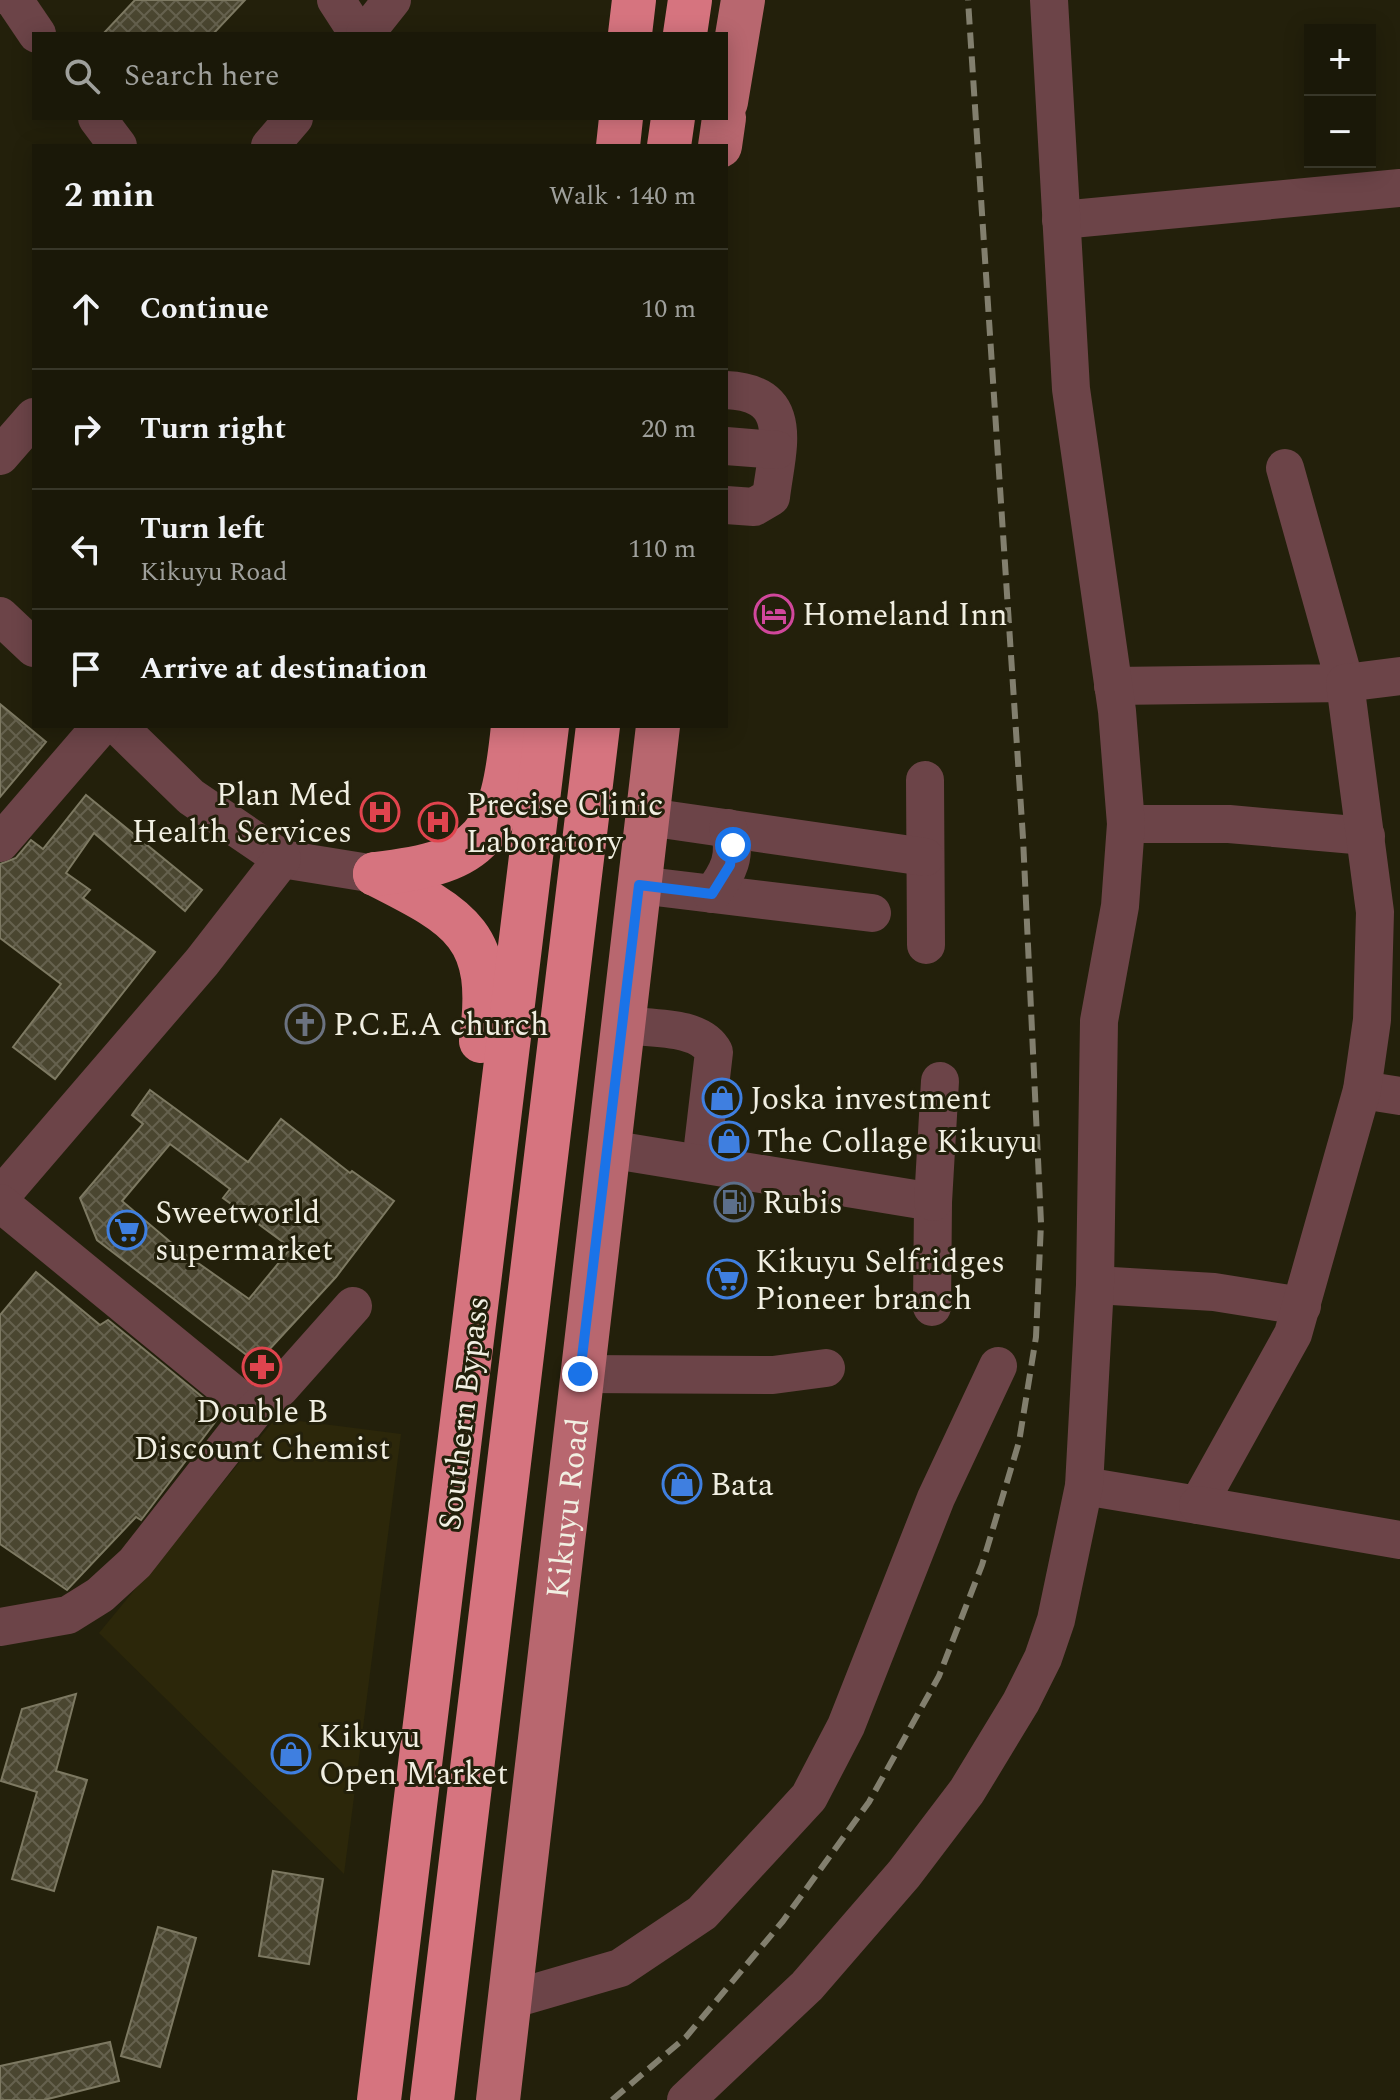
<!DOCTYPE html>
<meta charset="utf-8">
<style>
:root{--surface:#1a1808;--page:#272516;--text:#f1f3f6;--muted:#9fa09c;--line:#383729}
body{margin:0;font-family:Spectral,serif;background:var(--page);color:var(--text)}
.controls{position:absolute;right:24px;top:24px;display:grid;overflow:hidden;border-radius:0px;box-shadow:0 4px 20px #0003}
.controls button{width:72px;height:72px;display:grid;place-items:center;padding:0;border:0;border-bottom:2px solid var(--line);background:var(--surface);color:var(--text);font:40px sans-serif}
.stop{position:absolute;width:24px;height:24px;margin:-18px;border:6px solid #1a73e8;border-radius:50%;background:#fff}
.stop.end{background:#1a73e8;border-color:#fff;box-shadow:0 2px 8px #0008}
.list{margin:0;padding:0;list-style:none}
h2{display:flex;justify-content:space-between;align-items:center;height:104px;margin:0;padding:0 32px;font-size:34px}
h2 small{font-size:26px;font-weight:400;color:var(--muted)}
.list li{display:grid;grid-template-columns:52px 1fr auto;gap:24px;align-items:center;box-sizing:border-box;height:120px;padding:0 32px;border-top:2px solid var(--line)}
.list b{display:block;font-size:30px;white-space:nowrap}
.list p{margin:0;font-size:26px;white-space:nowrap;color:var(--muted)}
.list em{font-size:26px;font-style:normal;color:var(--muted)}
.icon{flex:none;width:44px;height:44px;fill:none;stroke:currentColor;stroke-width:2;stroke-linecap:round;stroke-linejoin:round}
.map{position:relative;flex:none;width:1400px;height:2100px;overflow:hidden}
.search{position:absolute;background:var(--surface);box-shadow:0 4px 20px #0003;left:32px;top:32px;width:696px;height:88px;display:flex;align-items:center;gap:20px;box-sizing:border-box;padding:0 28px;border-radius:0px;color:var(--muted);font-size:30px}
.panel{position:absolute;background:var(--surface);box-shadow:0 4px 20px #0003;left:32px;top:144px;width:696px;height:584px;border-radius:0px}
.map>svg:first-child{display:block}
</style>
<div class="map">
<svg width="1400" height="2100" viewBox="0 0 1400 2100">
<defs>
<pattern id="building-cross-hatch" width="8" height="8" patternUnits="userSpaceOnUse" patternTransform="scale(2)"><rect width="8" height="8" fill="#4a4630"/><path d="M0 0l8 8M0 8l8-8" fill="none" stroke="#65614e"/></pattern>
</defs>
<rect width="100%" height="100%" fill="#23200b"/>
<path fill="#2c270a" d="M 276,1418 L 401,1434 L 344,1874 L 99,1633 Z"/>
<g fill="url(#building-cross-hatch)" stroke="#7d7962" stroke-width="2" fill-rule="evenodd">
<path d="M 135,0 L 245,0 L 213,34 L 103,34 Z"/>
<path d="M 0,704 L 46,742 L 0,797 Z"/>
<path d="M 86,795 L 202,890 L 185,911 L 94,833 L 66,873 L 90,890 L 83,898 L 155,952 L 55,1079 L 13,1047 L 61,984 L 0,938 L 0,864 L 16,858 L 31,840 L 43,849 Z"/>
<path d="M 150,1090 L 248,1162 L 281,1119 L 350,1173 L 352,1171 L 394,1201 L 336,1277 L 257,1363 L 97,1240 L 80,1198 L 143,1124 L 132,1115 ZM 170,1144 L 230,1189 L 223,1198 L 291,1248 L 249,1299 L 181,1251 L 122,1201 Z"/>
<path d="M 36,1272 L 100,1325 L 108,1320 L 222,1413 L 141,1520 L 136,1517 L 67,1590 L 0,1544 L 0,1315 Z"/>
<path d="M 76,1694 L 56,1771 L 87,1780 L 54,1891 L 12,1879 L 37,1792 L 1,1781 L 22,1709 Z"/>
<path d="M 273,1871 L 323,1879 L 309,1964 L 259,1956 Z"/>
<path d="M 158,1927 L 196,1938 L 160,2067 L 121,2056 Z"/>
<path d="M 110,2042 L 119,2081 L 44,2100 L 0,2100 L 0,2066 Z"/>
</g>
<g fill="none" stroke-linecap="round" stroke-linejoin="round">
<g stroke="#6c4448" stroke-width="38">
<path d="M 14,0 L 37,34"/>
<path d="M 336,0 L 358,34"/>
<path d="M 365,34 L 392,0"/>
<path d="M 97,118 L 118,146"/>
<path d="M 270,146 L 294,118"/>
<path d="M 1061,220 L 1400,188"/>
<path d="M 726,390 C 797,393 777,447 771,497 L 754,507 L 726,505"/>
<path d="M 726,446 L 777,450"/>
<path d="M 0,456 L 34,417"/>
<path d="M 0,616 L 34,648"/>
<path d="M 1113,686 L 1345,683 L 1285,468"/>
<path d="M 118,726 L 191,797 L 282,859 L 375,874"/>
<path d="M 925,780 L 926,945"/>
<path d="M 648,817 L 925,857"/>
<path d="M 1126,824 L 1229,824 L 1366,836"/>
<path d="M 0,843 L 101,726"/>
<path d="M 639,885 L 872,913"/>
<path d="M 712,894 C 728,873 738,855 728,828"/>
<path d="M 622,1025 C 651,1029 700,1025 714,1052 L 701,1163"/>
<path d="M 1362,1090 L 1400,1096"/>
<path d="M 608,1149 L 933,1202 L 932,1307"/>
<path d="M 0,1197 L 202,962 L 282,859"/>
<path d="M 933,1202 L 940,1081"/>
<path d="M 0,1203 L 254,1411"/>
<path d="M 1095,1285 L 1214,1292 L 1302,1306"/>
<path d="M 580,1374 L 773,1375 L 826,1368"/>
<path d="M 1084,1486 L 1198,1505 L 1293,1334 L 1362,1090 L 1372,1020 L 1375,912 L 1345,683 L 1400,676"/>
<path d="M 1198,1505 L 1400,1540"/>
<path d="M 0,1627 L 68,1615 L 100,1595 L 135,1563 L 254,1411 L 281,1387 L 353,1306"/>
<path d="M 510,2000 L 620,1968 L 702,1913 L 809,1797 L 846,1726 L 936,1498 L 998,1366"/>
<path d="M 686,2100 L 807,1986 L 904,1874 L 967,1791 L 1021,1702 L 1043,1658 L 1056,1620 L 1084,1486 L 1095,1285 L 1099,1021 L 1120,906 L 1126,824 L 1117,711 L 1071,389 L 1049,0"/>
</g>
<g stroke="#b8676f" stroke-width="44">
<path d="M 726,102 L 743,0"/>
<path d="M 720,146 L 724,118"/>
<path id="s1" d="M 498,2100 L 658,726"/>
</g>
<g stroke="#d6747f" stroke-width="44">
<path d="M 630,34 L 634,0"/>
<path d="M 685,34 L 690,0"/>
<path d="M 618,146 L 621,118"/>
<path d="M 669,146 L 673,118"/>
<path d="M 375,874 C 462,918 496,935 481,1041"/>
<path d="M 375,874 C 486,862 502,835 513,726"/>
<path d="M 379,2100 L 547,726"/>
<path d="M 432,2100 L 598,726"/>
</g>
<path stroke="#827f6e" stroke-width="6" stroke-dasharray="16 8" stroke-linecap="butt" d="M 612,2100 L 686,2037 L 783,1921 L 869,1802 L 939,1676 L 982,1565 L 1019,1442 L 1036,1337 L 1041,1223 L 1023,838 L 968,0"/>
</g>
<g fill="none" stroke-linecap="round" stroke-linejoin="round">
<path stroke="#1a73e8" stroke-width="10" d="M 580,1374 L 639,885 L 712,894 L 730,865 L 733,845"/>
</g>
<defs>
<symbol id="hotel-ring" viewBox="-11 -11 22 22"><circle r="9.5" fill="#23200b" stroke="#d1479c" stroke-width="1.5"/><path d="M-6-4.5h1.5V1H6V5H4.5V3h-9V5H-6ZM-4 0a1.8 1.8 0 1 1 3.6 0ZM.5 0V-2.5h3Q6-2.5 6 0Z" fill="#d1479c"/></symbol>
<symbol id="hospital-ring" viewBox="-11 -11 22 22"><circle r="9.5" fill="#23200b" stroke="#e0444e" stroke-width="1.5"/><path d="M-5-5h3v3.5h4V-5h3V5h-3V1.5h-4V5h-3Z" fill="#e0444e"/></symbol>
<symbol id="church-ring" viewBox="-11 -11 22 22"><circle r="9.5" fill="#23200b" stroke="#6b7280" stroke-width="1.5"/><path d="M-1.2-6h2.4v3.5h3.3v2.4h-3.3V6h-2.4V-.1h-3.3v-2.4h3.3Z" fill="#6b7280"/></symbol>
<symbol id="shop-ring" viewBox="-11 -11 22 22"><circle r="9.5" fill="#23200b" stroke="#3f7fe0" stroke-width="1.5"/><path d="M-5-2.5h2.3a2.7 3.5 0 0 1 5.4 0H5L5.5 6h-11ZM-1.5-2.5h3a1.5 2.3 0 0 0-3 0Z" fill="#3f7fe0"/></symbol>
<symbol id="fuel-ring" viewBox="-11 -11 22 22"><circle r="9.5" fill="#23200b" stroke="#5c6f8a" stroke-width="1.5"/><path d="M-5.5-6h7V0h2V4h1.3V-2.5L3-4.5l.8-.8L6-3V5H2.5V1h-1V6h-7ZM-4.2-4.7v3.2H.2V-4.7Z" fill="#5c6f8a"/></symbol>
<symbol id="supermarket-ring" viewBox="-11 -11 22 22"><circle r="9.5" fill="#23200b" stroke="#3f7fe0" stroke-width="1.5"/><path d="M-6-5.5h2.5l.6 2H6L4.5 2H-2.5L-4.4-4H-6ZM-1.5 3.2a1.3 1.3 0 1 0 .1 0ZM3 3.2a1.3 1.3 0 1 0 .1 0Z" fill="#3f7fe0"/></symbol>
<symbol id="pharmacy-ring" viewBox="-11 -11 22 22"><circle r="9.5" fill="#23200b" stroke="#e0444e" stroke-width="1.5"/><path d="M-2-6h4v4h4v4h-4v4h-4v-4h-4v-4h4Z" fill="#e0444e"/></symbol>
</defs>
<g fill-rule="evenodd">
<use href="#hotel-ring" x="752" y="592" width="44" height="44"/>
<use href="#hospital-ring" x="358" y="790" width="44" height="44"/>
<use href="#hospital-ring" x="416" y="800" width="44" height="44"/>
<use href="#church-ring" x="283" y="1002" width="44" height="44"/>
<use href="#shop-ring" x="700" y="1076" width="44" height="44"/>
<use href="#shop-ring" x="707" y="1119" width="44" height="44"/>
<use href="#fuel-ring" x="712" y="1180" width="44" height="44"/>
<use href="#supermarket-ring" x="105" y="1208" width="44" height="44"/>
<use href="#supermarket-ring" x="705" y="1257" width="44" height="44"/>
<use href="#pharmacy-ring" x="240" y="1345" width="44" height="44"/>
<use href="#shop-ring" x="660" y="1462" width="44" height="44"/>
<use href="#shop-ring" x="269" y="1732" width="44" height="44"/>
</g>
<g text-anchor="middle" stroke-width="6" stroke-linejoin="round" paint-order="stroke">
<g font-size="32" fill="#f1efe2" stroke="#23200b" text-anchor="start">
<text x="802" y="625">Homeland Inn</text>
<text x="352" y="805" text-anchor="end">Plan Med<tspan x="352" dy="37">Health Services</tspan></text>
<text x="466" y="815">Precise Clinic<tspan x="466" dy="37">Laboratory</tspan></text>
<text x="333" y="1035">P.C.E.A church</text>
<text x="750" y="1109">Joska investment</text>
<text x="757" y="1152">The Collage Kikuyu</text>
<text x="762" y="1213">Rubis</text>
<text x="155" y="1223">Sweetworld<tspan x="155" dy="37">supermarket</tspan></text>
<text x="755" y="1272">Kikuyu Selfridges<tspan x="755" dy="37">Pioneer branch</tspan></text>
<text x="262" y="1422" text-anchor="middle">Double B<tspan x="262" dy="37">Discount Chemist</tspan></text>
<text x="710" y="1495">Bata</text>
<text x="319" y="1747">Kikuyu<tspan x="319" dy="37">Open Market</tspan></text>
</g>
<g font-size="32" fill="#f1efe2" stroke="#23200b">
<text transform="translate(463 1413) rotate(-83)" y="11">Southern Bypass</text>
<text dy="11" stroke="none"><textPath href="#s1" startOffset="596">Kikuyu Road</textPath></text>
</g>
</g>
</svg>
<div class="controls">
<button>+</button>
<button>−</button>
</div>
<div class="stop" style="left:733px;top:845px"></div>
<div class="stop end" style="left:580px;top:1374px"></div>
<div class="search"><svg class="icon" aria-label="search" viewBox="0 0 24 24"><circle cx="10" cy="10" r="6"/><path d="M15 15l6 6"/></svg>Search here</div>
<section class="panel">
<h2>2 min<small>Walk · 140 m</small></h2>
<ul class="list">
<li><svg class="icon" aria-label="ahead" viewBox="0 0 24 24"><path d="M12 20V5M6 11l6-6 6 6"/></svg><div><b>Continue</b></div><em>10 m</em></li>
<li><svg class="icon" aria-label="right" viewBox="0 0 24 24"><path d="M7 20v-9h11M14 6l5 5-5 5"/></svg><div><b>Turn right</b></div><em>20 m</em></li>
<li><svg class="icon" aria-label="left" viewBox="0 0 24 24"><path d="M17 20v-9H6M10 6l-5 5 5 5"/></svg><div><b>Turn left</b><p>Kikuyu Road</p></div><em>110 m</em></li>
<li><svg class="icon" aria-label="arrive" viewBox="0 0 24 24"><path d="M6 21V4h12l-3 4 3 4H6"/></svg><div><b>Arrive at destination</b></div></li>
</ul>
</section>
</div>
